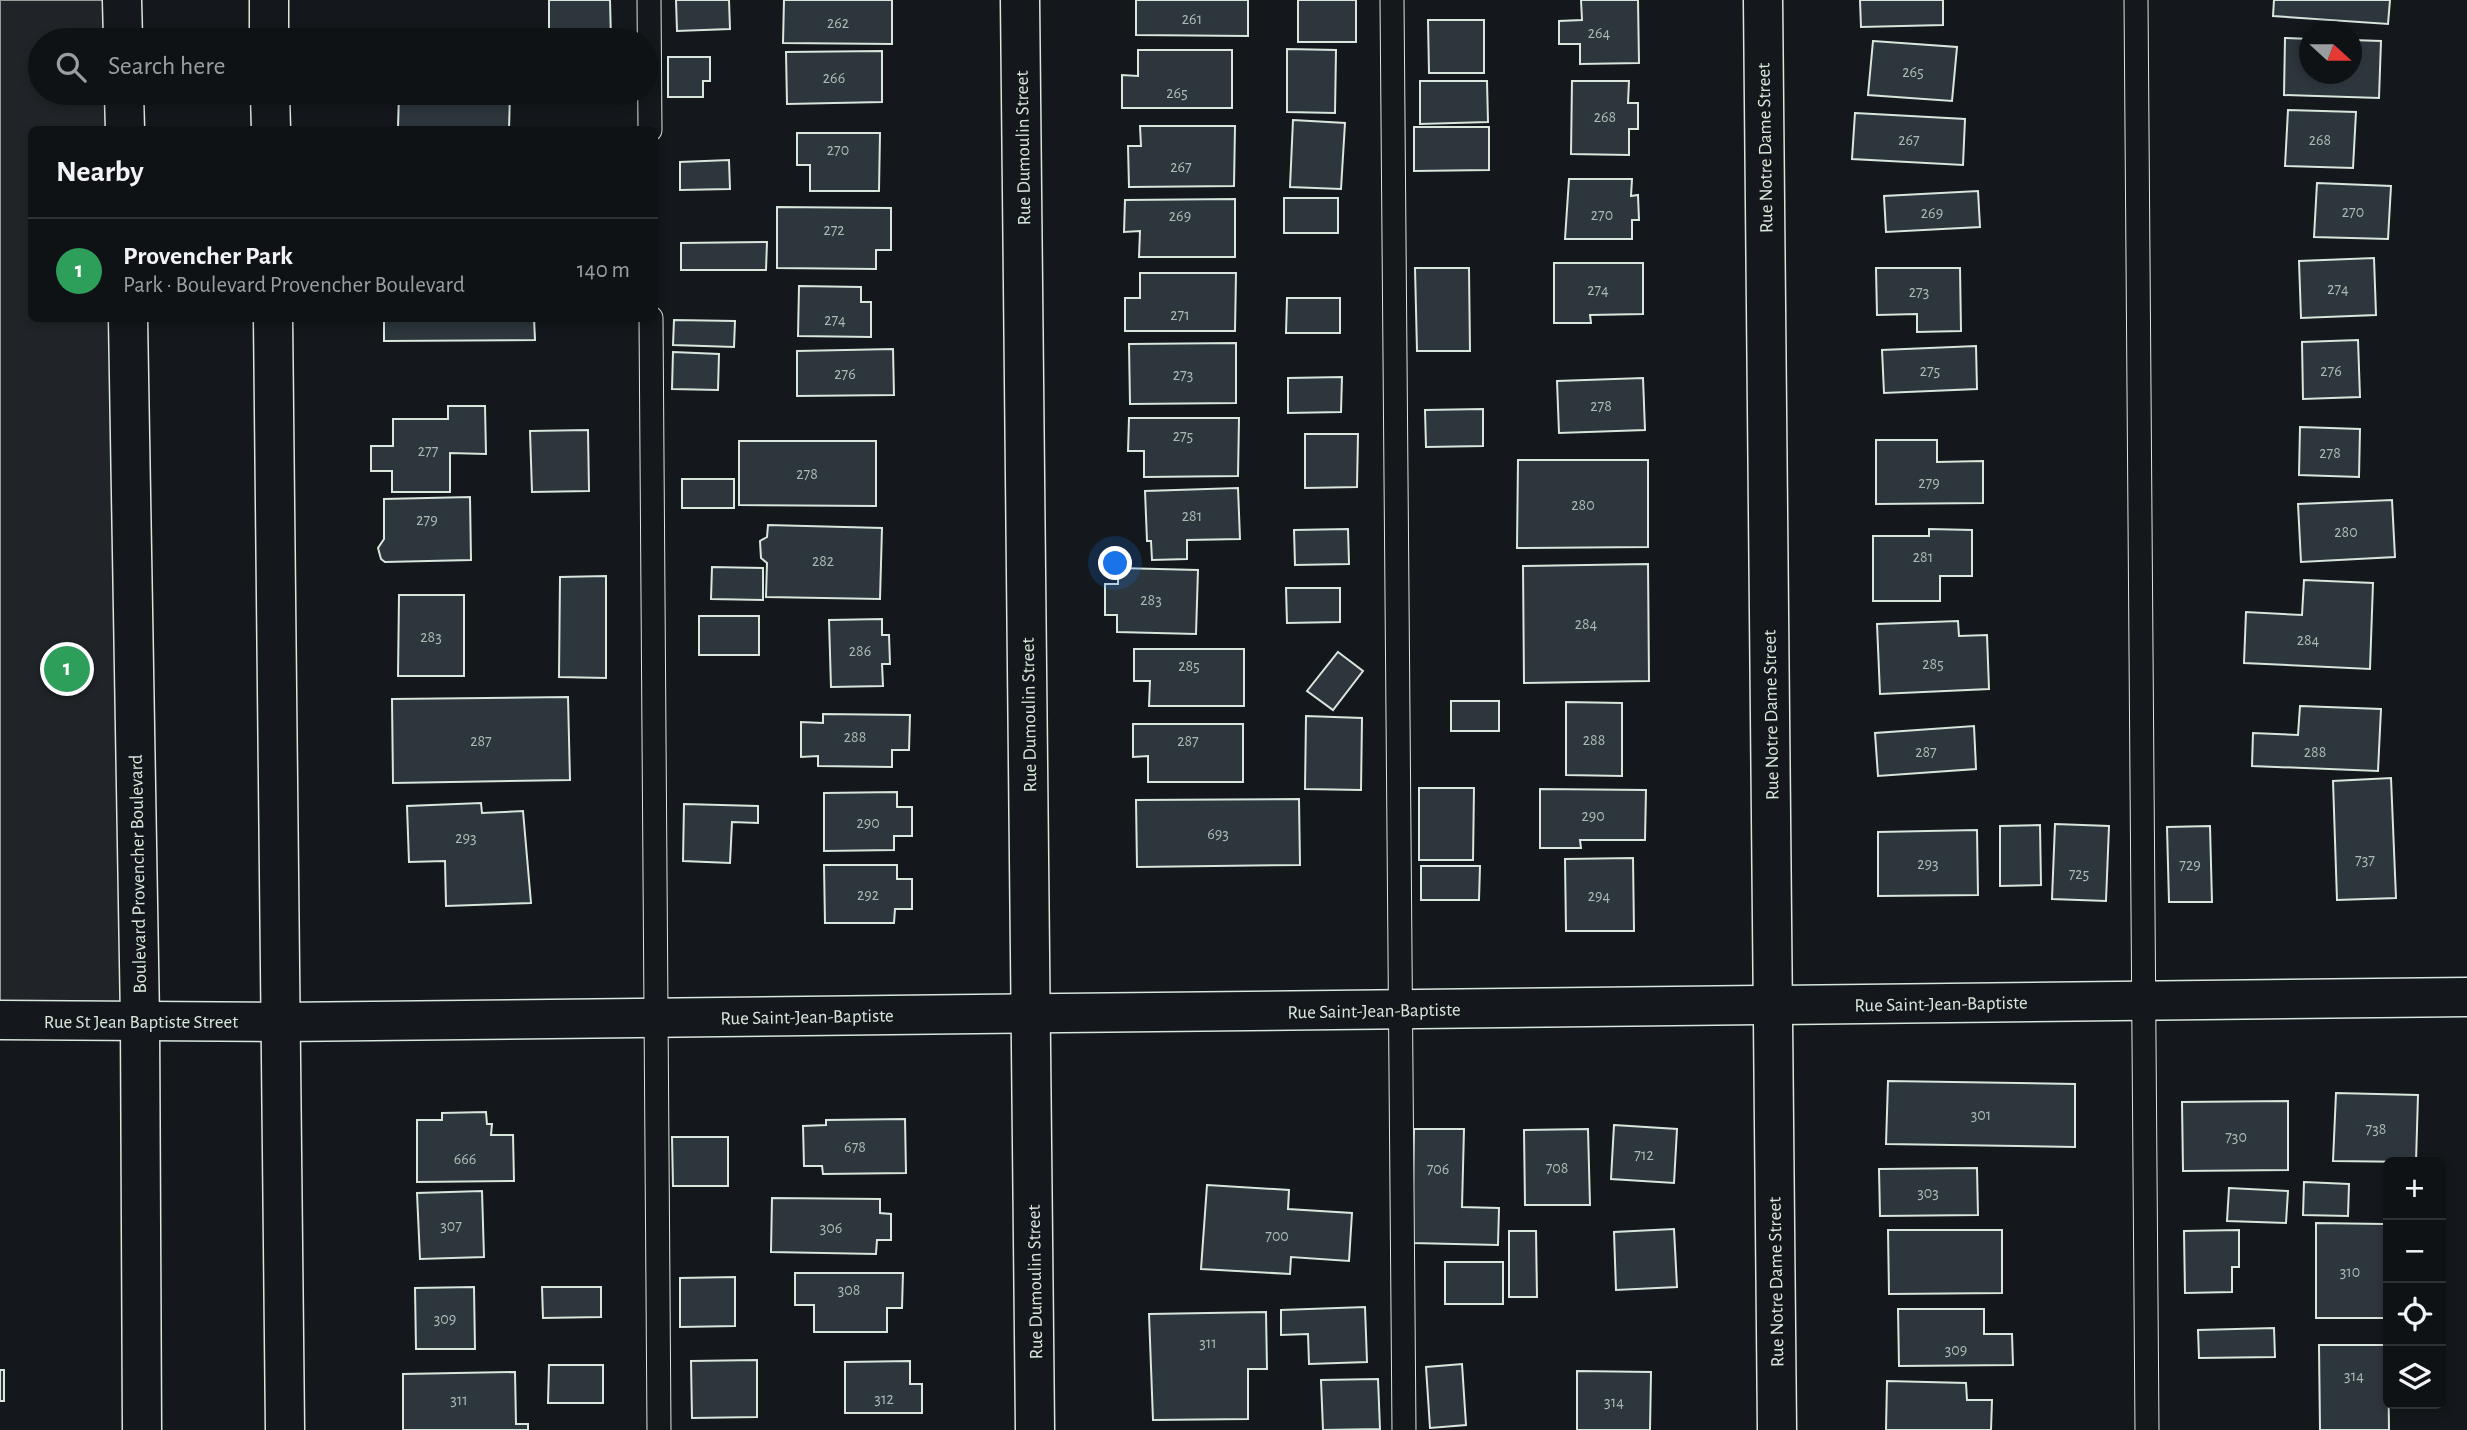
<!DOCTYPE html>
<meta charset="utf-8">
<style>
:root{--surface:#0f1215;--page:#181b1e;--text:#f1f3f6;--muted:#9b9ea0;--line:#2f3234;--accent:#ea580c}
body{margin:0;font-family:"Alegreya Sans",sans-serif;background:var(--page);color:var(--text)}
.controls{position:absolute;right:21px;bottom:21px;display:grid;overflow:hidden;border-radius:10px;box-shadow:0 4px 10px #0003}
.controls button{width:63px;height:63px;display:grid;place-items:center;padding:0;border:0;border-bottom:2px solid var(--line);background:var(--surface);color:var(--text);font:35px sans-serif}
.compass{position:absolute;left:2299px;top:21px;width:63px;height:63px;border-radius:50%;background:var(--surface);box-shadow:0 4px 10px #0003;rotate:111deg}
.you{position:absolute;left:1116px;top:564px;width:24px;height:24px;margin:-18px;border:5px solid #fff;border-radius:50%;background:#1a73e8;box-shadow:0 0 0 10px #1a73e833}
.badge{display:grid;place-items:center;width:46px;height:46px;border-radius:50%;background:var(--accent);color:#fff;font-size:23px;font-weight:700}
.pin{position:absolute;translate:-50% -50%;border:4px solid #fff;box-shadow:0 2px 7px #0006}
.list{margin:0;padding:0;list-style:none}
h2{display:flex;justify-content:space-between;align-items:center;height:91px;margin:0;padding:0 28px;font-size:30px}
h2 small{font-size:23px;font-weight:400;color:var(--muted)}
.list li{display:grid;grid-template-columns:46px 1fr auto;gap:21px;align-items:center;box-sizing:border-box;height:105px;padding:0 28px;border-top:2px solid var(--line)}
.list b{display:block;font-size:26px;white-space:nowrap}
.list p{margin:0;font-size:23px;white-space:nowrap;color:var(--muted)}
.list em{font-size:23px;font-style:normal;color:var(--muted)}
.icon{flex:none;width:38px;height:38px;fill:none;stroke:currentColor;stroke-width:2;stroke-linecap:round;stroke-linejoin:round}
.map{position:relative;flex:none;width:2467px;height:1430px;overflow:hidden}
.search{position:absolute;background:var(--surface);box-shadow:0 4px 10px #0003;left:28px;top:28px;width:630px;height:77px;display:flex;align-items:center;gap:18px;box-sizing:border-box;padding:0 24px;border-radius:38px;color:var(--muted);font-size:26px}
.panel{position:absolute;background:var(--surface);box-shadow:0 4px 10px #0003;left:28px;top:126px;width:630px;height:196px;border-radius:10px}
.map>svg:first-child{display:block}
</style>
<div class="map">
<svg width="2467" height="1430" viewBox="0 0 2467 1430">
<rect width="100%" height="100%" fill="#14181c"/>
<path fill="#202428" stroke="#939e99" stroke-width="2" d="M 0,0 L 122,0 L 123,40 L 40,40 L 40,93 L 124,93 L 125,129 L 32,130 L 32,318 L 128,319 L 140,1020 L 0,1020 Z"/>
<g fill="#2c363c" stroke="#d8e6dc" stroke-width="2">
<path d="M 549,0 L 610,0 L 611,40 L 549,40 Z"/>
<path d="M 676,0 L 729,0 L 730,29 L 677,31 Z"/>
<path d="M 784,0 L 892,0 L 892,44 L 783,43 Z"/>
<path d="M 1136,0 L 1248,0 L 1248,36 L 1136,35 Z"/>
<rect x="1298" y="0" width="58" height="42"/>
<path d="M 1581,0 L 1638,0 L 1639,63 L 1580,64 L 1580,44 L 1559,44 L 1559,21 L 1582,20 Z"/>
<path d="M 1860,0 L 1943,0 L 1943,25 L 1861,27 Z"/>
<path d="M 2274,0 L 2390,0 L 2388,24 L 2273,16 Z"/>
<path d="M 1428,20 L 1484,20 L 1484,73 L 1429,73 Z"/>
<path d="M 2285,38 L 2310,39 L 2310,74 L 2352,74 L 2352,40 L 2381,41 L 2379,98 L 2284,95 Z"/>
<path d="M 1873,41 L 1957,47 L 1952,101 L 1868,95 Z"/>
<path d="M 1287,49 L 1336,50 L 1335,113 L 1287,112 Z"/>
<path d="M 1138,50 L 1232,50 L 1232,108 L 1122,108 L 1122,75 L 1138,76 Z"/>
<path d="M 882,51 L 882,102 L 787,104 L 786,52 Z"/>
<path d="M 668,57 L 710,57 L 710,81 L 703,81 L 703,97 L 668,97 Z"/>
<path d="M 1420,81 L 1487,81 L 1488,122 L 1420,124 Z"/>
<path d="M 1572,81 L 1629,81 L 1628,103 L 1638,103 L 1638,129 L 1629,129 L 1629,155 L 1571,154 Z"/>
<path d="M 399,93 L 510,93 L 509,130 L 398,128 Z"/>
<path d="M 2288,110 L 2356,112 L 2353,168 L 2285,166 Z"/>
<path d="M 1855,113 L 1965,119 L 1963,165 L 1852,159 Z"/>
<path d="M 1293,120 L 1345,123 L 1341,189 L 1290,187 Z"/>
<path d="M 1140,126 L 1235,126 L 1234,186 L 1129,187 L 1128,146 L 1141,146 Z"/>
<path d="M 1414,127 L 1489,127 L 1489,170 L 1414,171 Z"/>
<path d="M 797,133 L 880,133 L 879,191 L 810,191 L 810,165 L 797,165 Z"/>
<path d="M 729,160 L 730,189 L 680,190 L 680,162 Z"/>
<path d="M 1569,179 L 1632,179 L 1631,196 L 1638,195 L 1639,220 L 1632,220 L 1632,239 L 1565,239 Z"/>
<path d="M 2317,183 L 2391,186 L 2388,239 L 2314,237 Z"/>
<path d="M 1978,191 L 1980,227 L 1886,232 L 1884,196 Z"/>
<rect x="1284" y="198" width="54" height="35"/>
<path d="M 1235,199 L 1235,257 L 1139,257 L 1140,231 L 1124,232 L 1125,200 Z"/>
<path d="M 777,207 L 891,208 L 891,250 L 876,250 L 876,269 L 777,268 Z"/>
<path d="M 767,242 L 766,270 L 681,270 L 681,243 Z"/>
<path d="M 2374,258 L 2376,315 L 2301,318 L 2299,261 Z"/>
<path d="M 1554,263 L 1643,263 L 1643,314 L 1590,315 L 1591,323 L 1554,323 Z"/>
<path d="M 1415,268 L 1469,268 L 1470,351 L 1417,351 Z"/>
<path d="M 1876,268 L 1960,268 L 1961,331 L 1917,332 L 1917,314 L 1877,315 Z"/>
<path d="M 1140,273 L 1236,273 L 1235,331 L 1125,331 L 1125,298 L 1140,298 Z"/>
<path d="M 799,286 L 861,287 L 861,302 L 871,302 L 871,337 L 798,336 Z"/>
<path d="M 1287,298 L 1340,298 L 1340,333 L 1286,333 Z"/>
<path d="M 384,318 L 534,318 L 535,340 L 384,341 Z"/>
<path d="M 674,320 L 735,321 L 734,347 L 673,345 Z"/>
<path d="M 2358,340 L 2360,397 L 2303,399 L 2302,342 Z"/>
<path d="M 1236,343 L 1236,403 L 1130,404 L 1129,344 Z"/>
<path d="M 1976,346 L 1977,389 L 1884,393 L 1882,350 Z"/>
<path d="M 893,349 L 894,395 L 797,396 L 797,351 Z"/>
<path d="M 673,352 L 719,354 L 718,390 L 672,389 Z"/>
<path d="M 1342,377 L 1341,412 L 1288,413 L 1288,378 Z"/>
<path d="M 1643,378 L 1645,430 L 1559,433 L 1557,381 Z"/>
<path d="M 448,406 L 485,406 L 486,454 L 450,453 L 450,492 L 392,492 L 392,471 L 371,471 L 371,446 L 393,446 L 393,419 L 448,419 Z"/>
<path d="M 1483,409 L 1483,446 L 1426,447 L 1425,410 Z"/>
<path d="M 1129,418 L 1239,418 L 1238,476 L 1144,477 L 1144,451 L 1128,451 Z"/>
<path d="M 2300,427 L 2360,429 L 2359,477 L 2299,475 Z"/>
<path d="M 588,430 L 589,491 L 532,492 L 530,431 Z"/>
<path d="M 1305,434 L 1358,434 L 1357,487 L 1305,488 Z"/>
<path d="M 1876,440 L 1937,440 L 1937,462 L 1983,461 L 1983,503 L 1876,504 Z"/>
<path d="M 739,441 L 876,441 L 876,506 L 739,505 Z"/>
<path d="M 1518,460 L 1648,460 L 1648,547 L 1517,548 Z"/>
<rect x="682" y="479" width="52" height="29"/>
<path d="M 1238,488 L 1240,539 L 1187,540 L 1187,559 L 1152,560 L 1151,541 L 1147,541 L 1145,491 Z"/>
<path d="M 470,497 L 471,560 L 385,562 L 381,559 L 378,548 L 384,539 L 384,499 Z"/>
<path d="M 2392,500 L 2395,557 L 2301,562 L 2298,504 Z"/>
<path d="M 768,525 L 882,528 L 880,599 L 766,597 L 767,563 L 761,558 L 760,541 L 767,537 Z"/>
<path d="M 1348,529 L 1349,564 L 1295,565 L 1294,530 Z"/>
<path d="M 1929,529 L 1972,530 L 1972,576 L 1940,576 L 1940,601 L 1873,601 L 1873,536 L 1929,536 Z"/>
<path d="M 1648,564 L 1649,681 L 1524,683 L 1523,566 Z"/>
<path d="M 712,567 L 763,568 L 763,600 L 711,599 Z"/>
<path d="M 1118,568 L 1198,570 L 1196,634 L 1117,632 L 1117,615 L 1105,615 L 1105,584 L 1118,584 Z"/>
<path d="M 606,576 L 606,678 L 559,677 L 560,577 Z"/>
<path d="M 2304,580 L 2373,583 L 2370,669 L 2244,663 L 2246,612 L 2302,615 Z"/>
<path d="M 1286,588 L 1340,588 L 1340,622 L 1287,623 Z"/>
<path d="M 399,595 L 464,595 L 464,676 L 398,676 Z"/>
<rect x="699" y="616" width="60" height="39"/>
<path d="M 882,619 L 882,635 L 889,635 L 890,664 L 882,664 L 883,686 L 831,687 L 829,620 Z"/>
<path d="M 1958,621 L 1959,636 L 1987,635 L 1989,689 L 1880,694 L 1877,624 Z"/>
<path d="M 1134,649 L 1244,649 L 1244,706 L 1149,706 L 1150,681 L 1134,681 Z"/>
<path d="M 1338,652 L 1363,671 L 1333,710 L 1307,691 Z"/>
<path d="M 568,697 L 570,780 L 393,783 L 392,699 Z"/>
<rect x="1451" y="701" width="48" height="30"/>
<path d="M 1566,702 L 1622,703 L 1622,776 L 1566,775 Z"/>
<path d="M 2300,706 L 2381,709 L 2378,771 L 2252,766 L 2253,733 L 2298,735 Z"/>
<path d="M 823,714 L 910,715 L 909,750 L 892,750 L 892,767 L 818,766 L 818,756 L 801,757 L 801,722 L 823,723 Z"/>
<path d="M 1306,716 L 1362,718 L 1361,790 L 1305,789 Z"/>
<path d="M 1133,724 L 1243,724 L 1243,782 L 1148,782 L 1148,756 L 1133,757 Z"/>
<path d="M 1974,726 L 1976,769 L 1878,776 L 1875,733 Z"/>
<path d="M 2391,778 L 2396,898 L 2337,900 L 2333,781 Z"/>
<path d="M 1419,788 L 1474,788 L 1473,860 L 1419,860 Z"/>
<path d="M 1540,789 L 1646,790 L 1645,840 L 1580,840 L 1581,848 L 1540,848 Z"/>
<path d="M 897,792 L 897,807 L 912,807 L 912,836 L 894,836 L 894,850 L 824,851 L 824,793 Z"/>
<path d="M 1299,799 L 1300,865 L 1137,867 L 1136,800 Z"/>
<path d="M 481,803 L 482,813 L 523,811 L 531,903 L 446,906 L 445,861 L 409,862 L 407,806 Z"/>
<path d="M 684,804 L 758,806 L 758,823 L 732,822 L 730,863 L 683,861 Z"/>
<path d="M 2055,824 L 2109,826 L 2106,901 L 2052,899 Z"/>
<path d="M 2040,825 L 2041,885 L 2000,886 L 2000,826 Z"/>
<path d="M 2210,826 L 2212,902 L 2169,902 L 2167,827 Z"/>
<path d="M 1977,830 L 1978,895 L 1878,896 L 1878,832 Z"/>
<path d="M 1633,858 L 1634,931 L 1566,931 L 1565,859 Z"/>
<path d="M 824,865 L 897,865 L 897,879 L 912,879 L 912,909 L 895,909 L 894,923 L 825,923 Z"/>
<path d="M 1421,866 L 1480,866 L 1479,900 L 1421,900 Z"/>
<path d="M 1888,1081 L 2075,1084 L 2075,1147 L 1886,1144 Z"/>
<path d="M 2336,1093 L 2418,1095 L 2416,1162 L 2333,1161 Z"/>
<path d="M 2288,1101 L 2288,1170 L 2183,1171 L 2182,1102 Z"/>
<path d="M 486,1112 L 487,1124 L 492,1124 L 491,1135 L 513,1135 L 514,1181 L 417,1182 L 417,1120 L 442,1120 L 442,1113 Z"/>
<path d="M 905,1119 L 906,1173 L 823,1174 L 822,1166 L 804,1166 L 803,1126 L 826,1125 L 826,1120 Z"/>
<path d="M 1614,1125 L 1677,1129 L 1674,1183 L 1611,1179 Z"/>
<path d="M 1414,1129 L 1464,1129 L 1462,1207 L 1499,1208 L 1498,1245 L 1412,1243 Z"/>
<path d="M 1588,1129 L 1590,1205 L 1525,1205 L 1524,1130 Z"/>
<path d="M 672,1137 L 728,1137 L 728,1186 L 673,1186 Z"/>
<path d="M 1977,1168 L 1978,1215 L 1880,1216 L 1879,1169 Z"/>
<path d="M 2304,1182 L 2349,1184 L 2348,1216 L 2303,1215 Z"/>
<path d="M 1207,1185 L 1289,1190 L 1288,1209 L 1352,1213 L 1349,1261 L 1291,1257 L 1290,1274 L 1201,1269 Z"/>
<path d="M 2229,1188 L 2288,1191 L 2286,1223 L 2227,1221 Z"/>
<path d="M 482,1191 L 484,1257 L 420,1259 L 417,1193 Z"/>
<path d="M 772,1198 L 880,1199 L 880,1213 L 891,1214 L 891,1240 L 877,1240 L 876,1254 L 771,1252 Z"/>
<path d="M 2316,1223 L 2385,1224 L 2385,1318 L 2316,1318 Z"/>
<path d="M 1674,1229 L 1677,1287 L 1616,1290 L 1614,1232 Z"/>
<path d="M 1888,1230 L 2002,1230 L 2002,1293 L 1889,1294 Z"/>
<path d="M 2239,1230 L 2239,1267 L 2232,1267 L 2232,1292 L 2185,1293 L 2184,1231 Z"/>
<path d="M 1509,1231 L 1536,1231 L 1537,1297 L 1509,1297 Z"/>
<rect x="1445" y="1262" width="58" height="42"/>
<path d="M 795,1273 L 903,1273 L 902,1308 L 887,1308 L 887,1332 L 814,1332 L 814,1305 L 795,1305 Z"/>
<path d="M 735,1277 L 735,1326 L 680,1327 L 680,1278 Z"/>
<path d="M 474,1287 L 475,1349 L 416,1349 L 415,1288 Z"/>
<path d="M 542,1287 L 601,1287 L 601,1317 L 543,1318 Z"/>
<path d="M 1365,1307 L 1367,1362 L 1309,1364 L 1308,1334 L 1281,1335 L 1281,1310 Z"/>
<path d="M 1898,1309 L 1984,1309 L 1984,1334 L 2012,1334 L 2013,1365 L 1899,1366 Z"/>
<path d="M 1266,1312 L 1267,1369 L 1248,1369 L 1248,1419 L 1153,1420 L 1149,1314 Z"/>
<path d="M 2274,1328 L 2275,1357 L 2199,1358 L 2198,1330 Z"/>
<path d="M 2319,1345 L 2388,1345 L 2389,1430 L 2320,1430 Z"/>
<path d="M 757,1360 L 757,1417 L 692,1418 L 691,1361 Z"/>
<path d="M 910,1361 L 910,1384 L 922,1384 L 922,1413 L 845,1413 L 845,1362 Z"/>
<path d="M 1462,1364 L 1466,1425 L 1430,1428 L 1426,1367 Z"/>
<path d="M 549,1365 L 603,1365 L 603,1403 L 548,1403 Z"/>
<rect x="0" y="1370" width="4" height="31"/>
<path d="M 1577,1371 L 1651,1372 L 1650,1430 L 1577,1430 Z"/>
<path d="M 515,1372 L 516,1424 L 528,1424 L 528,1430 L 403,1430 L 403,1374 Z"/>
<path d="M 1378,1379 L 1380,1429 L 1323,1430 L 1321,1380 Z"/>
<path d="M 1887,1381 L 1966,1383 L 1967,1400 L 1992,1400 L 1991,1430 L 1886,1430 Z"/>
</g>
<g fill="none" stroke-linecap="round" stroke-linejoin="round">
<defs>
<g id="lane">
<path d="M 649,0 L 650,130"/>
<path d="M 1392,0 L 1404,1430"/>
<path d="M 2136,0 L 2147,1430"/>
<path d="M 651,318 L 659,1430"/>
</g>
<g id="street">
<path d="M 1020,0 L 1035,1430"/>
<path d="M 1763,0 L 1777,1430"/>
<path d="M 0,1020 L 281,1022 L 2467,997"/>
</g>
<g id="secondary">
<path d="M 122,0 L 123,40"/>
<path d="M 269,0 L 269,40"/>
<path d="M 124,93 L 125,130"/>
<path d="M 270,93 L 271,130"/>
<path d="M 128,318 L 140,1020 L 142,1430"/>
<path d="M 273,318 L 285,1430"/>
</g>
</defs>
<use href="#lane" stroke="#d8e6dc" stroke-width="25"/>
<use href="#street" stroke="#d8e6dc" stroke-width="41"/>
<use href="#secondary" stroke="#d8e6dc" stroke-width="41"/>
<use href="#lane" stroke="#14181c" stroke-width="23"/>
<use href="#street" stroke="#14181c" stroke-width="38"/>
<use href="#secondary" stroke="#14181c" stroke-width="38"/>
</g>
<g text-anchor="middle" stroke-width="5" stroke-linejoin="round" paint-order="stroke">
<g font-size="16" fill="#adbab4">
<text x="1192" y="24">261</text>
<text x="838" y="28">262</text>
<text x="1599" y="38">264</text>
<text x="1913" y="77">265</text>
<text x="834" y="83">266</text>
<text x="1177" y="98">265</text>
<text x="1605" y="122">268</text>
<text x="1909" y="145">267</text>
<text x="2320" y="145">268</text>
<text x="838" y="155">270</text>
<text x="1181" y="172">267</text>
<text x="2353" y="217">270</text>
<text x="1932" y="218">269</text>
<text x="1602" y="220">270</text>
<text x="1180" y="221">269</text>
<text x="834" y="235">272</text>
<text x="2338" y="294">274</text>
<text x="1598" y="295">274</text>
<text x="1919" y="297">273</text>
<text x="1180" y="320">271</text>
<text x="835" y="325">274</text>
<text x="1930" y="376">275</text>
<text x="2331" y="376">276</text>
<text x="845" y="379">276</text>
<text x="1183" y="380">273</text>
<text x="1601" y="411">278</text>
<text x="1183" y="441">275</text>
<text x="428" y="456">277</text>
<text x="2330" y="458">278</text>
<text x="807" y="479">278</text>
<text x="1929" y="488">279</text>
<text x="1583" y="510">280</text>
<text x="1192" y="521">281</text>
<text x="427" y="525">279</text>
<text x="2346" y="537">280</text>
<text x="1923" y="562">281</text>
<text x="823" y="566">282</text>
<text x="1151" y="605">283</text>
<text x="1586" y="629">284</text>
<text x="431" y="642">283</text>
<text x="2308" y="645">284</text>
<text x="860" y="656">286</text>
<text x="1933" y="669">285</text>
<text x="1189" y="671">285</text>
<text x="855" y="742">288</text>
<text x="1594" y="745">288</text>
<text x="481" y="746">287</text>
<text x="1188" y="746">287</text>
<text x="1926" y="757">287</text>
<text x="2315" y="757">288</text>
<text x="1593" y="821">290</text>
<text x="868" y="828">290</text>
<text x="1218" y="839">693</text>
<text x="466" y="843">293</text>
<text x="2365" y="865">737</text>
<text x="1928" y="869">293</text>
<text x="2190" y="870">729</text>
<text x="2079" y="879">725</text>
<text x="868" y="900">292</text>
<text x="1599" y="901">294</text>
<text x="1981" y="1120">301</text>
<text x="2376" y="1134">738</text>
<text x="2236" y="1142">730</text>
<text x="855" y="1152">678</text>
<text x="1644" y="1160">712</text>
<text x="465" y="1164">666</text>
<text x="1557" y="1173">708</text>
<text x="1438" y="1174">706</text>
<text x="1928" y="1198">303</text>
<text x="451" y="1231">307</text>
<text x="831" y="1233">306</text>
<text x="1277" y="1241">700</text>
<text x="2350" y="1277">310</text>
<text x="849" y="1295">308</text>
<text x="445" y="1324">309</text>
<text x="1208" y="1348">311</text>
<text x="1956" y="1355">309</text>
<text x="2354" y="1381">314</text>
<text x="884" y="1404">312</text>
<text x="459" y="1405">311</text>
<text x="1614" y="1407">314</text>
</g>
<g font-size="19" fill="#d8e6dc" stroke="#14181c">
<text transform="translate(1022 148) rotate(-91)" y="7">Rue Dumoulin Street</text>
<text transform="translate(1764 148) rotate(-91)" y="7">Rue Notre Dame Street</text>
<text transform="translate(1028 715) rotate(-91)" y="7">Rue Dumoulin Street</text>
<text transform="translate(1770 715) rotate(-91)" y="7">Rue Notre Dame Street</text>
<text transform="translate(137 874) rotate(-91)" y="7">Boulevard Provencher Boulevard</text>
<text transform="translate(1941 1003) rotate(-1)" y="7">Rue Saint-Jean-Baptiste</text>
<text transform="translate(1374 1010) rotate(-1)" y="7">Rue Saint-Jean-Baptiste</text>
<text transform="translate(807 1016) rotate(-1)" y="7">Rue Saint-Jean-Baptiste</text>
<text x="141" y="1028">Rue St Jean Baptiste Street</text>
<text transform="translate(1034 1282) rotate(-91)" y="7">Rue Dumoulin Street</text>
<text transform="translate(1775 1282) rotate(-91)" y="7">Rue Notre Dame Street</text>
</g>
</g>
</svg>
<div class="controls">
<button>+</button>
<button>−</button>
<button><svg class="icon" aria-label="locate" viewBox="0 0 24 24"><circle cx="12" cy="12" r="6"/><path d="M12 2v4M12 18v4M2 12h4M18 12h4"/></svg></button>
<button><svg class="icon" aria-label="layers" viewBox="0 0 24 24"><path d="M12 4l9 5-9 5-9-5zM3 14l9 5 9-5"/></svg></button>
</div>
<svg class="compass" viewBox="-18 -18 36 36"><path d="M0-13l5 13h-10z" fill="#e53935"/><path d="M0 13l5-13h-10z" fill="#9b9ea0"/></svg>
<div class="you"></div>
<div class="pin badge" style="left:67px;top:669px;background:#2e9e5b">1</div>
<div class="search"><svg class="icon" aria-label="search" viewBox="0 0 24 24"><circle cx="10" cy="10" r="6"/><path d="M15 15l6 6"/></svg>Search here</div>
<section class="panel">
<h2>Nearby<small></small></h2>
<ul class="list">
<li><span class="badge" style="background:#2e9e5b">1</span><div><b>Provencher Park</b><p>Park · Boulevard Provencher Boulevard</p></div><em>140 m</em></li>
</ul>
</section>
</div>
